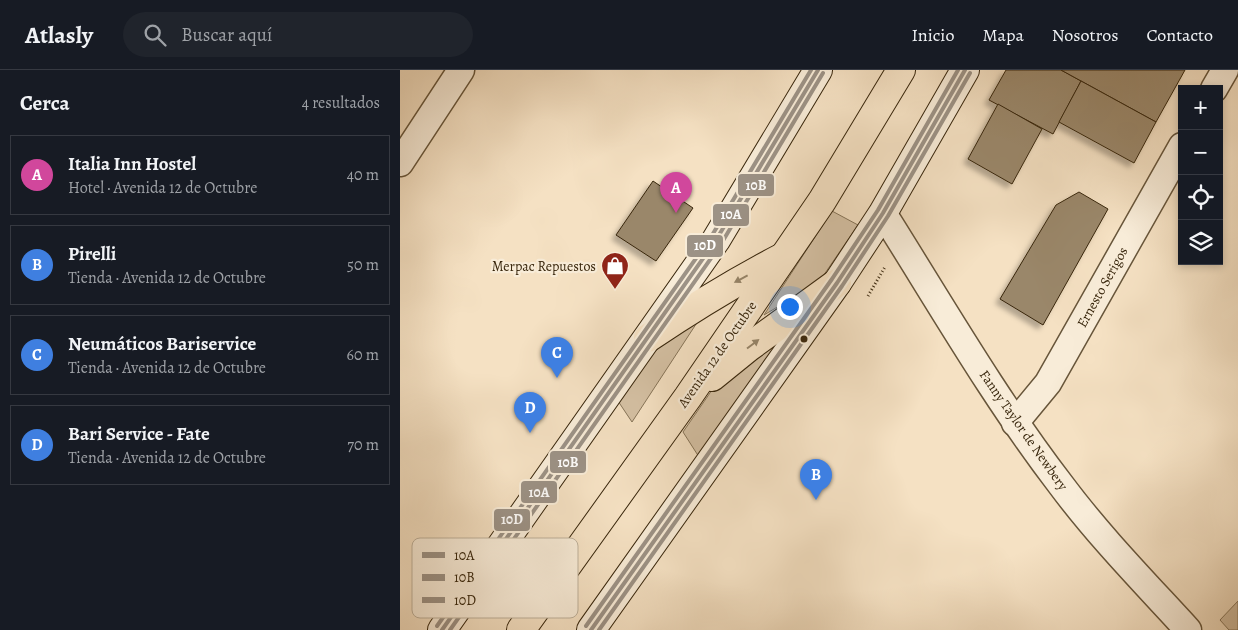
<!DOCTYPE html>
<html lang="es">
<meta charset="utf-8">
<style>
:root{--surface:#171b24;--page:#20242c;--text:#f1f3f6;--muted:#9ea1a6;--line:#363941;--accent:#1a73e8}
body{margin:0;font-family:Alegreya,serif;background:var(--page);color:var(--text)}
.controls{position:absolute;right:15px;top:15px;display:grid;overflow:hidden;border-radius:0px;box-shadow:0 2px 8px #0003}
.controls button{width:45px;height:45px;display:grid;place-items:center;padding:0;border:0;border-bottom:1px solid var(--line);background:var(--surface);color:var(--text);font:25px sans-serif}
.you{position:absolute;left:389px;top:236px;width:18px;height:18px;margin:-12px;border:4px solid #fff;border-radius:50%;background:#1a73e8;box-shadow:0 0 0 8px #1a73e833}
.badge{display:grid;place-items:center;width:32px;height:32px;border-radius:50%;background:var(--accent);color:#fff;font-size:16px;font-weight:700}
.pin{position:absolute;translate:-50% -41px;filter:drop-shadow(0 1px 2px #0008)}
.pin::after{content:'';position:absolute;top:26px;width:18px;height:15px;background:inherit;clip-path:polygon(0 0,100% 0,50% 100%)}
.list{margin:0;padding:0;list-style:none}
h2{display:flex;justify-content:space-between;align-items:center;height:65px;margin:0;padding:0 20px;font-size:21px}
h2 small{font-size:16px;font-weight:400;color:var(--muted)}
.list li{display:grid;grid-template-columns:32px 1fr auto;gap:15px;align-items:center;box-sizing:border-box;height:80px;margin:0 10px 10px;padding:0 10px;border:1px solid var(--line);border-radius:0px}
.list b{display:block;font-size:19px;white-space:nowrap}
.list p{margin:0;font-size:16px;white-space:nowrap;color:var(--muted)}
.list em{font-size:16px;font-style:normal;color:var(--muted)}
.icon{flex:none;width:28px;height:28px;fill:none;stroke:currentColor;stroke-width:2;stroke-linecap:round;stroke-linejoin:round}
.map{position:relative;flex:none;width:838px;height:560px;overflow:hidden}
header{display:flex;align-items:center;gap:30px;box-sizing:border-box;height:70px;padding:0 25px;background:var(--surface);border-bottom:1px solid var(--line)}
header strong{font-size:24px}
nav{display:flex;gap:28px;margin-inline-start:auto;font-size:18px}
.search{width:350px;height:45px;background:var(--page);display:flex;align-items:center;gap:12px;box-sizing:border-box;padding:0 18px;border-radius:28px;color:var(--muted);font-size:19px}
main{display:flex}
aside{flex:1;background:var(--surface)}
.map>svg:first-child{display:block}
</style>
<header>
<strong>Atlasly</strong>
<div class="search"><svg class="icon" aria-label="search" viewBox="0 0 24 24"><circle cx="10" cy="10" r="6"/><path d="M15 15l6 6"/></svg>Buscar aquí</div>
<nav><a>Inicio</a><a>Mapa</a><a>Nosotros</a><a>Contacto</a></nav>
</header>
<main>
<aside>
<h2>Cerca<small>4 resultados</small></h2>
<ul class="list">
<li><span class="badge" style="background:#d1479c">A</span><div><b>Italia Inn Hostel</b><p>Hotel · Avenida 12 de Octubre</p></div><em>40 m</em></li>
<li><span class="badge" style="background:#3f7fe0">B</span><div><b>Pirelli</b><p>Tienda · Avenida 12 de Octubre</p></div><em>50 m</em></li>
<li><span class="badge" style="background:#3f7fe0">C</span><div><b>Neumáticos Bariservice</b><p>Tienda · Avenida 12 de Octubre</p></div><em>60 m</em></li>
<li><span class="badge" style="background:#3f7fe0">D</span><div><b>Bari Service - Fate</b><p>Tienda · Avenida 12 de Octubre</p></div><em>70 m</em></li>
</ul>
</aside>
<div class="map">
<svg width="838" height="560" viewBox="0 0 838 560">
<defs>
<filter id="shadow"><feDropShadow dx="-4.5" dy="4.5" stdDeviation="2.5" flood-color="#0004"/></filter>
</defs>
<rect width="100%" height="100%" fill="#f5e1c3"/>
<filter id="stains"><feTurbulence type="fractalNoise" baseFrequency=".004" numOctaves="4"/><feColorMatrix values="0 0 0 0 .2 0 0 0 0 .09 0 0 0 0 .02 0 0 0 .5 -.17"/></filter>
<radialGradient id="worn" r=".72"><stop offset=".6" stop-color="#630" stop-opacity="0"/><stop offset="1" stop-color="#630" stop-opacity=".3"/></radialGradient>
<g fill="#d5c1a4" stroke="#867458">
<path d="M 432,141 L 458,155 L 419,212 L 364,245 Z"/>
<path d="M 302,245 L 232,352 L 216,328 L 249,280 Z"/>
<path d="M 391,255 L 299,387 L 283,362 L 321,307 Z"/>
<path d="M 838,531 L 838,560 L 829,560 L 820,550 Z"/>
</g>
<g fill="#9a876b" stroke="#38260c" filter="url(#shadow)">
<path d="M 606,0 L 661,0 L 681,11 L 653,64 L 589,30 Z"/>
<path d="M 661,0 L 785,0 L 756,52 Z"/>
<path d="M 681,11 L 756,52 L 734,93 L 659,52 Z"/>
<path d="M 598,34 L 642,59 L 612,114 L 568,89 Z"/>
<path d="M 253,111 L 293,138 L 256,191 L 216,165 Z"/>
<path d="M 679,122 L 708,139 L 643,255 L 600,229 L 656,135 Z"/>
</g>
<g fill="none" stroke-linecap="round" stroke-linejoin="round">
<defs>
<g id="street">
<path d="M 814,19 L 825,0"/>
<path d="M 0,93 L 61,0"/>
<path d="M 483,143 C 541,235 595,329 661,415 C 699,466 745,513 788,560"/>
<path d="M 615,353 L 648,313 L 782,76"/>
</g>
<g id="secondary">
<path d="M 42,560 L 316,170 L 418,0"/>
<path d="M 191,560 L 437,213 L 483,143 L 565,0"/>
</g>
<g id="primary">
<path d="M 248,268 C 291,239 335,212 381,188"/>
<path d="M 312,307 L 349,277 L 437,213"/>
<path d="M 121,560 L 288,327 L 422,131 L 501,0"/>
</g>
</defs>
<use href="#street" stroke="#67553a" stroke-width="29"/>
<use href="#secondary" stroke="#38260c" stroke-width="30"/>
<use href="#primary" stroke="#38260c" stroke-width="30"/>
<path stroke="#38260c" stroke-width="3" stroke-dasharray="1 2.5" stroke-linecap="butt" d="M 468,226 L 485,197"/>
<use href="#street" stroke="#f8ecd8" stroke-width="26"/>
<use href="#secondary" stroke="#f8ecd8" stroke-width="28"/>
<use href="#primary" stroke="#f5e1c3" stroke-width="28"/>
<defs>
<g id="bus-1">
<path d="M 42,560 L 316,170 L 418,0"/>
<path d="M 191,560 L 437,213 L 483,143 L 565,0"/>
</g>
<g id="bus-2">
<path d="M 50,560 L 321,174 L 423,3"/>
<path d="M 199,560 L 442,216 L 488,146 L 570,3"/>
</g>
<g id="bus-3">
<path d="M 37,556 L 311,167 L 411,0"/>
<path d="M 186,556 L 432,209 L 478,140 L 558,0"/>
</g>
</defs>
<use href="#bus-1" stroke="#f8ecd8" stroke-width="8"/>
<use href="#bus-2" stroke="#f8ecd8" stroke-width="8"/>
<use href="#bus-3" stroke="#f8ecd8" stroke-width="8"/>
<use href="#bus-1" stroke="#9c9286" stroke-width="4"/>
<use href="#bus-2" stroke="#9c9286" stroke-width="4"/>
<use href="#bus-3" stroke="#9c9286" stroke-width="4"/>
</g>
<defs><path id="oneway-solid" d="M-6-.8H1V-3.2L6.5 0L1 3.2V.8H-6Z" transform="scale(1.25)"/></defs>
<g fill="#968468">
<use href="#oneway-solid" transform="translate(341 209) rotate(152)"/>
<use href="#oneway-solid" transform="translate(353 274) rotate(-37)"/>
</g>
<defs>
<symbol id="shop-pin" viewBox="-11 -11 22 30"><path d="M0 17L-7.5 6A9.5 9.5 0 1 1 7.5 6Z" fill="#8f2418" stroke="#f8ecd8"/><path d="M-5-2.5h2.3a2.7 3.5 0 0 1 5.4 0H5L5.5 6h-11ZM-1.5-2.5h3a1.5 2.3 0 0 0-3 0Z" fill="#fff"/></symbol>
</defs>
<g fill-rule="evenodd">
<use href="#shop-pin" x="199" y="180" width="32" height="43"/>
</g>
<circle fill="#38260c" stroke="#f8ecd8" stroke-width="2" cx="404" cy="269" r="4.5"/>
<g text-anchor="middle" stroke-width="4.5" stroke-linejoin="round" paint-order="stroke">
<g font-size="14" fill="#38260c" stroke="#f8ecd8" text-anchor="end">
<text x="196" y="201">Merpac Repuestos</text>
</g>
<g font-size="14" fill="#38260c" stroke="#f8ecd8">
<text transform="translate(702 217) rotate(-61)" y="5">Ernesto Serigos</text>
<text transform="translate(317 284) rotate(-55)" y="5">Avenida 12 de Octubre</text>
<text transform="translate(624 360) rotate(55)" y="5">Fanny Taylor de Newbery</text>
</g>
</g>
<rect x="12" y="468" width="166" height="80" rx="8" fill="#f8ecd8" stroke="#beb19b" stroke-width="1"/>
<rect x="22" y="482" width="23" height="6" fill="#9c9286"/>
<rect x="22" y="504" width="23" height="7" fill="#9c9286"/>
<rect x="22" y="527" width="23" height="6" fill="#9c9286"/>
<g font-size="14" fill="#38260c">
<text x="54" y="490">10A</text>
<text x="54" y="512">10B</text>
<text x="54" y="535">10D</text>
</g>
<g stroke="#f8ecd8" stroke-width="2">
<rect x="337" y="103" width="38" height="24" rx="5" fill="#9c9286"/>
<rect x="312" y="133" width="38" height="24" rx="5" fill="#9c9286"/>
<rect x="286" y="164" width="38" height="24" rx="5" fill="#9c9286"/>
<rect x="149" y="380" width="38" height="24" rx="5" fill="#9c9286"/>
<rect x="120" y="410" width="38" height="24" rx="5" fill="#9c9286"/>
<rect x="93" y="438" width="38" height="24" rx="5" fill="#9c9286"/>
</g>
<g font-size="14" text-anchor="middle" font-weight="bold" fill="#fff">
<text x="356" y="120">10B</text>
<text x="331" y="149">10A</text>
<text x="305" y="180">10D</text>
<text x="168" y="397">10B</text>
<text x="139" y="427">10A</text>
<text x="112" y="454">10D</text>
</g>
<rect width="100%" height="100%" filter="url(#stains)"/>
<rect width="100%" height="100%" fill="url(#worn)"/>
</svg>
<div class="controls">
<button>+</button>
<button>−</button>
<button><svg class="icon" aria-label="locate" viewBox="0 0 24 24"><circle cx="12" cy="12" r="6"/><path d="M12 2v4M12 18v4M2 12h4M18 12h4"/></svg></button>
<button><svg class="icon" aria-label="layers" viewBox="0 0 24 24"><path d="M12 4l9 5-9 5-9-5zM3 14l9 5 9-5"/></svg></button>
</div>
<div class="you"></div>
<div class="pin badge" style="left:276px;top:143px;background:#d1479c">A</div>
<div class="pin badge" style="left:416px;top:430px;background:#3f7fe0">B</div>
<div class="pin badge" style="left:157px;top:308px;background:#3f7fe0">C</div>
<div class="pin badge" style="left:130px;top:363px;background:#3f7fe0">D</div>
</div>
</main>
